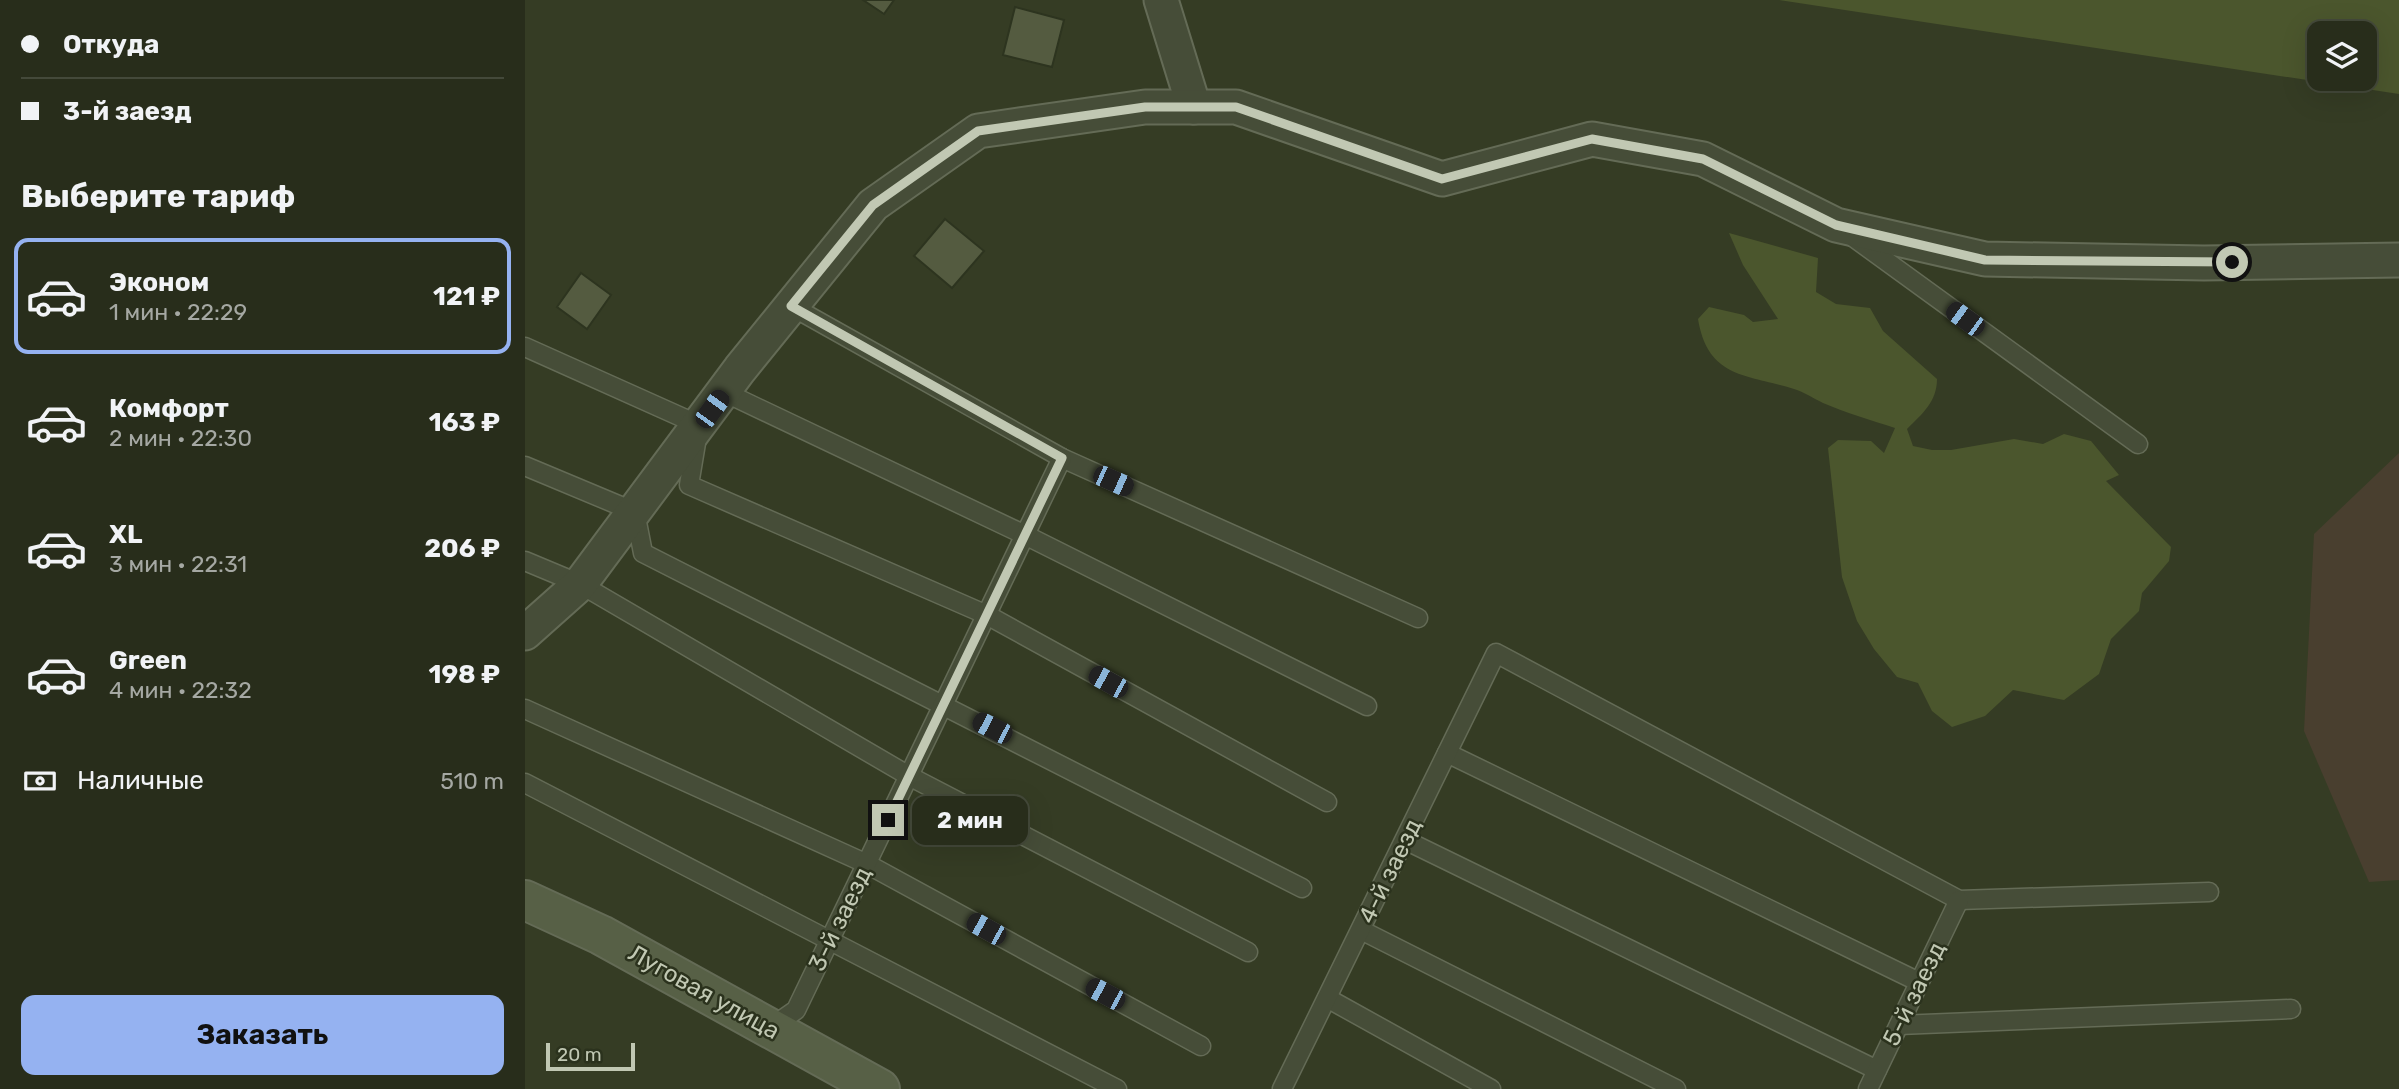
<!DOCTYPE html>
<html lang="ru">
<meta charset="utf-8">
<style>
body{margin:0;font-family:Rubik,sans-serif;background:#303524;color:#f1f3f6;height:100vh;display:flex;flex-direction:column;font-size:26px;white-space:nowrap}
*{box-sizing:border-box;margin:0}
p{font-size:23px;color:#a5a8a3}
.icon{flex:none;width:38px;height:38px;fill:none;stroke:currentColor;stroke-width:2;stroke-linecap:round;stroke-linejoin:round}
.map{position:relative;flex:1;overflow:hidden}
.side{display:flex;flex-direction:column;background:#282d1b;width:525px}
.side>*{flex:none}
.banner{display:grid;align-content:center;height:154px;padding:0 21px;background:#282d1b}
.tools{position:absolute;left:1782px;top:21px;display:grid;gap:14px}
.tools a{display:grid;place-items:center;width:70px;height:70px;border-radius:14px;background:#282d1b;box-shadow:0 7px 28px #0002,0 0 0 2px #44493a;font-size:35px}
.scale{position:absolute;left:21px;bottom:18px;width:89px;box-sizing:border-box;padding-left:7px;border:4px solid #c1c8b3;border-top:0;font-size:19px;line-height:24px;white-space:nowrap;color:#c1c8b3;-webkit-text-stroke:5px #2b321d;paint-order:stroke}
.end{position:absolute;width:32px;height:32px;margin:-16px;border:9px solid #c1c8b3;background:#111;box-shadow:0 0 0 4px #111}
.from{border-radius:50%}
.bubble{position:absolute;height:49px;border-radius:14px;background:#282d1b;box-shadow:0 7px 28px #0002,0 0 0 2px #44493a;font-size:23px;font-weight:700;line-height:49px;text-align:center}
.car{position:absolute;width:21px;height:42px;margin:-21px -10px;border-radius:9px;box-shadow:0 0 5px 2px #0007;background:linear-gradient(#222 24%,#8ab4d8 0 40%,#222 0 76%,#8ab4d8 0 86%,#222 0)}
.banner b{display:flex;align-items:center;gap:24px;height:66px;font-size:26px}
.banner b+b{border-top:2px solid #44493a}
.banner i{width:18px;height:18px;background:#f1f3f6}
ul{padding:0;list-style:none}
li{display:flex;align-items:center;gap:21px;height:116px;margin:0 14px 10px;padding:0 7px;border:4px solid transparent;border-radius:14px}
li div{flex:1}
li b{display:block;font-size:26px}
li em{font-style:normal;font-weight:700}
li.selected{border-color:#95b2f1}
li>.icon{width:63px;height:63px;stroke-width:1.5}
h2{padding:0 21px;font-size:32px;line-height:84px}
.pay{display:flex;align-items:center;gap:18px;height:77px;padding:0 21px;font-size:26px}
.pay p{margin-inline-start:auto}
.primary-button{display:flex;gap:14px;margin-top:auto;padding:14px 21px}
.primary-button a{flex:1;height:80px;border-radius:14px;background:#95b2f1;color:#111;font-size:28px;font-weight:700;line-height:80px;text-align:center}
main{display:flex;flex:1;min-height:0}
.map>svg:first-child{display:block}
</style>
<main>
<section class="side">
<div class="banner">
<b><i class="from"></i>Откуда</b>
<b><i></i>3-й заезд</b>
</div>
<h2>Выберите тариф</h2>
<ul>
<li class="selected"><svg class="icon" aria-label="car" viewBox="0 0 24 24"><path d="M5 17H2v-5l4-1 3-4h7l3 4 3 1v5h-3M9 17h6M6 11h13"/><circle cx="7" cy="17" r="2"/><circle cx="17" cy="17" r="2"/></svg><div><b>Эконом</b><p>1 мин · 22:29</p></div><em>121 ₽</em></li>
<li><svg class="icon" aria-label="car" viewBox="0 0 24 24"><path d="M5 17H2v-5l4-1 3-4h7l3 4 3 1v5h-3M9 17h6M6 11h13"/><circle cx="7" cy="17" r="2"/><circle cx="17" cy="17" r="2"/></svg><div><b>Комфорт</b><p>2 мин · 22:30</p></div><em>163 ₽</em></li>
<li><svg class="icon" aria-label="car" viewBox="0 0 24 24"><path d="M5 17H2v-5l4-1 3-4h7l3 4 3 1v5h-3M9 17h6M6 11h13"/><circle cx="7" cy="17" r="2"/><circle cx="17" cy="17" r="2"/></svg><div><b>XL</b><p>3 мин · 22:31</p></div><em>206 ₽</em></li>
<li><svg class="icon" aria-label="car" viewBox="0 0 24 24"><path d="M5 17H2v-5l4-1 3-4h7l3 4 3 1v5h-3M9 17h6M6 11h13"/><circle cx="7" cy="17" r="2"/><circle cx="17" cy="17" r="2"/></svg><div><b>Green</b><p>4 мин · 22:32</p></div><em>198 ₽</em></li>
</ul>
<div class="pay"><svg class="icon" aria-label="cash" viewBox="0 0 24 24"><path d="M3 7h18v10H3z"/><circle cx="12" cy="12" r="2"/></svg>Наличные<p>510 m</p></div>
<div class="primary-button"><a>Заказать</a></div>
</section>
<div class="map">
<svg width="1874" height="1089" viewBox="0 0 1874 1089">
<rect width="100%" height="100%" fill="#353c24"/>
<path fill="#493f2f" d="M1874,453V880L1844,882L1779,731L1789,534Z"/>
<g fill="#4b562d" fill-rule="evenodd">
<path d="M1254,0H1874V94ZM1839,33V79H1794V33Z"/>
<path d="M1204,233L1293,258L1291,292L1311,304L1345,308L1358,331L1412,379C1412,402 1397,414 1382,429L1388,446L1407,450H1426L1489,439L1518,444L1539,434L1566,441L1594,475L1581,481L1646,547L1644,561L1617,593L1614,611L1586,639L1574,674L1539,700L1488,690L1460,716L1427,727L1407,711L1393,683L1372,677L1349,649L1332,621L1317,577L1303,448L1313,440L1346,441L1359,453L1370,428C1346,420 1321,413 1298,403C1288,398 1279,392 1269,389C1222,374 1183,379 1173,319L1184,307L1219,315L1228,322L1253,319L1218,265Z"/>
</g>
<g fill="#545b40" stroke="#2d341f" stroke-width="2">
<path d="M338,0H369L359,14Z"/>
<path d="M490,7L539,20L527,67L478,55Z"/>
<path d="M420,219L459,251L427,288L389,256Z"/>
<path d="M56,273L86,295L62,329L32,307Z"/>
</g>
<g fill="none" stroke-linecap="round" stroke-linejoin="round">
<defs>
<g id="lane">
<path d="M1328,237L1613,444"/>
<path d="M266,306L537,458L893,618"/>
<path d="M0,347L174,425L164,485L462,615L802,802"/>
<path d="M199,392L500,535L842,706"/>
<path d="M0,466L110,512L118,553L777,888"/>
<path d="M0,561L55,584L384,776L723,952"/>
<path d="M0,709L342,864L676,1046"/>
<path d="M922,753L1394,982"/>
<path d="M0,783L592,1089"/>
<path d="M880,840L1352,1070"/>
<path d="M836,930L1151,1089"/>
<path d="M802,998L966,1089"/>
<path d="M1374,1025L1766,1009"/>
<path d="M245,1028L271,1010L537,458"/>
<path d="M757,1089L971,653L1434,900L1684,892"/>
<path d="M1343,1089L1434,900"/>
</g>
<g id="street">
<path d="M636,0L669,107"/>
<path d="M0,633L55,584L215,369L348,205L453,131L620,107H711L917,179L1067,139L1178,159L1311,225L1460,259L1679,263L1874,260"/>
</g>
<path id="secondary" d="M0,900L76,935L355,1089"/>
</defs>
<use href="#lane" stroke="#646b56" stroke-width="21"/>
<use href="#street" stroke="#646b56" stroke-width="37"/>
<use href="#secondary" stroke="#646b56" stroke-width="42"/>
<use href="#lane" stroke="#464d38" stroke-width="18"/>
<use href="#street" stroke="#464d38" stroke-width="33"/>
<use href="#secondary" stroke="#576046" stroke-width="38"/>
</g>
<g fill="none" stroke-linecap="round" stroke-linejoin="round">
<path stroke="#c1c8b3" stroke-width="9" d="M363,820L537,458L266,306L348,205L453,131L620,107H711L917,179L1067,139L1178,159L1311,225L1460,260L1707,262"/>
</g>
<g text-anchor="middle" stroke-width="5" stroke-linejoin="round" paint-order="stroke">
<g font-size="24" fill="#c1c8b3" stroke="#2b321d">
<text transform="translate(865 871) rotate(-64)" y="8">4-й заезд</text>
<text transform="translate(315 919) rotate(-64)" y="8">3-й заезд</text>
<text transform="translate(179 992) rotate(29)" y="8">Луговая улица</text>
<text transform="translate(1389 994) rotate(-64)" y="8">5-й заезд</text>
</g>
</g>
</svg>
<div class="tools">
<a><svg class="icon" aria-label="layers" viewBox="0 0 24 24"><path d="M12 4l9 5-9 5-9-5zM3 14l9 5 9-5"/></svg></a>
</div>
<div class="scale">20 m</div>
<i class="end from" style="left:1707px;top:262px"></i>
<i class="end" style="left:363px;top:820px"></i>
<div class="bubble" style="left:387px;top:796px;width:116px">2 мин</div>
<i class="car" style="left:1440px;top:319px;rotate:306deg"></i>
<i class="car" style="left:187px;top:409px;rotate:36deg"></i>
<i class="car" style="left:588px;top:481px;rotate:114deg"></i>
<i class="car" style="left:583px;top:682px;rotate:299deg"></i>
<i class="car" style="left:467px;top:728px;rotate:297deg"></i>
<i class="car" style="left:461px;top:929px;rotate:299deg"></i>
<i class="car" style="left:580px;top:994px;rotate:298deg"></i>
</div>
</main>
